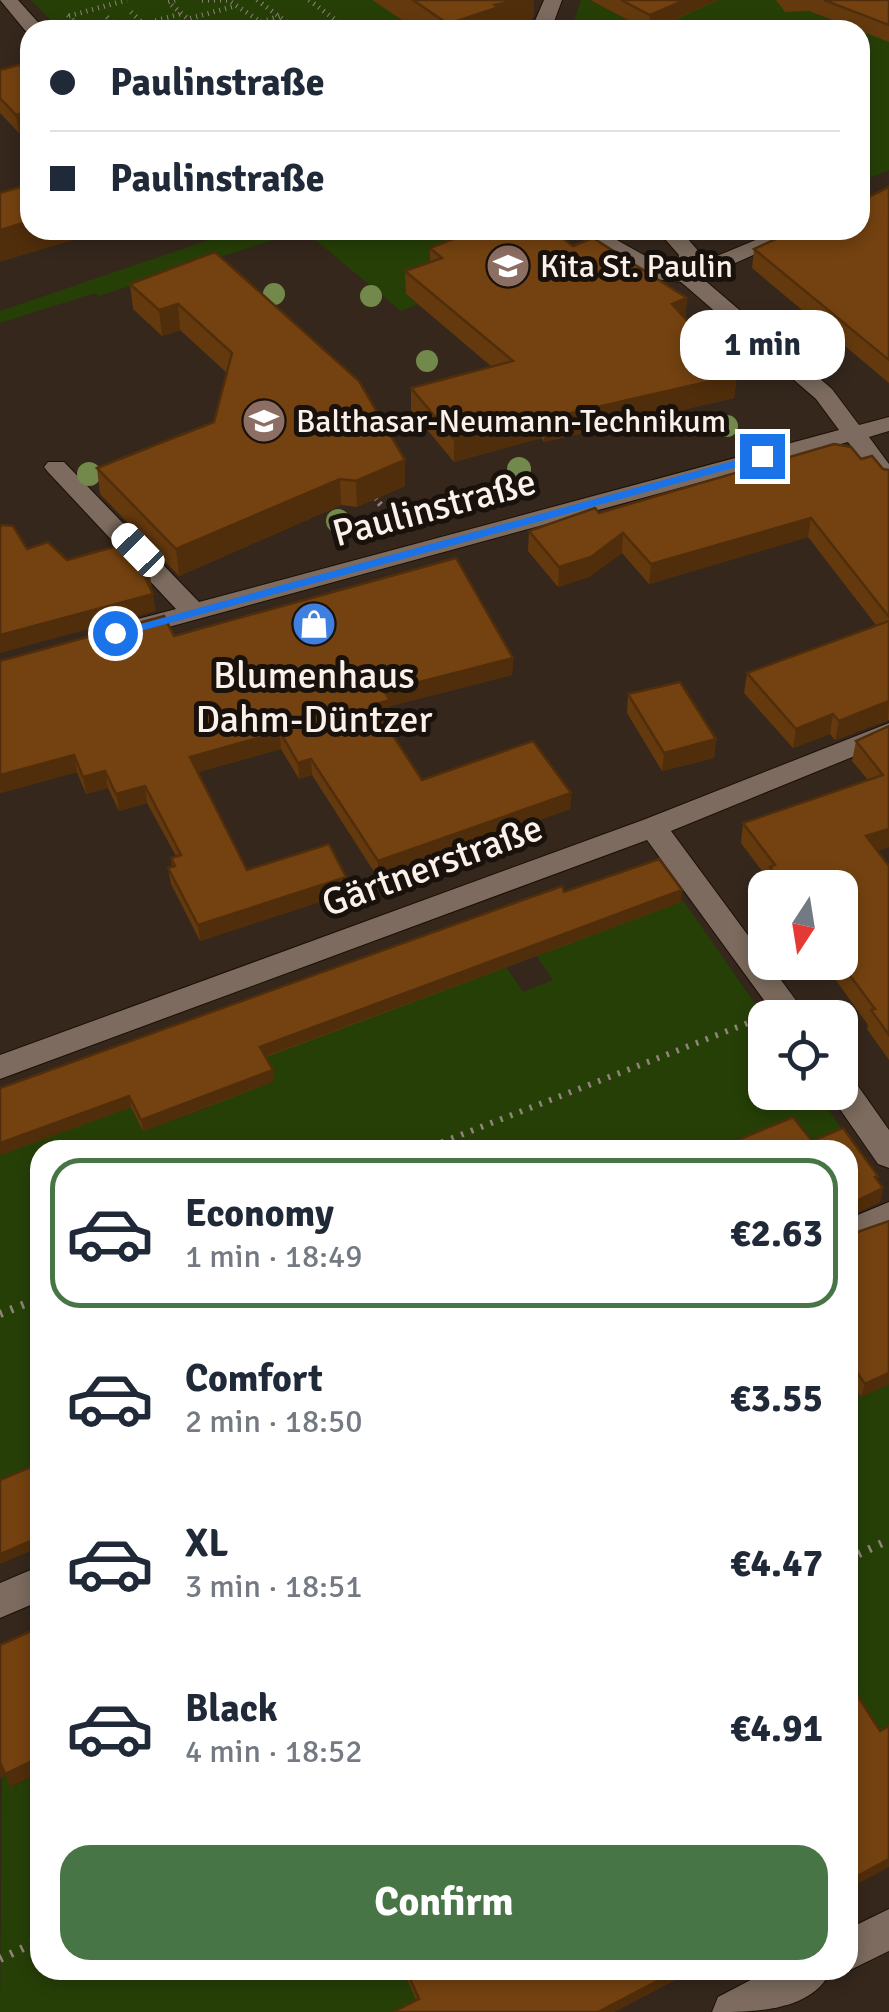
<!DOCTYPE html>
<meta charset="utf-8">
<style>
body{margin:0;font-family:Signika,sans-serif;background:#f2f2f3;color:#1f2937;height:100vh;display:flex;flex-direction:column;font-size:38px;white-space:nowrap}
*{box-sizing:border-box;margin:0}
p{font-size:32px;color:#747a83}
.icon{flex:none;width:55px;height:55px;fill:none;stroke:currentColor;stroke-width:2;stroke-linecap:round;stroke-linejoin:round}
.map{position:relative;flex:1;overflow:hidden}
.panel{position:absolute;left:30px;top:1140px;width:828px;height:840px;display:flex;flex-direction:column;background:#fff;border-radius:30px;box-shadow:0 5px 15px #0003}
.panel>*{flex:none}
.guide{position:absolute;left:20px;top:20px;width:850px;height:220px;border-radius:30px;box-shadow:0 5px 15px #0003;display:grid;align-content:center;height:220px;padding:0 30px;background:#fff}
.needle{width:65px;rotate:192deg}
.controls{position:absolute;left:748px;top:870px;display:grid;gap:20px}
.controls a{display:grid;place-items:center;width:110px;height:110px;border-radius:20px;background:#fff;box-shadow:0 5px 15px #0003;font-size:50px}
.end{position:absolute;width:45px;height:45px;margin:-22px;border:12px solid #1a73e8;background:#fff;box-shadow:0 0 0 5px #fff}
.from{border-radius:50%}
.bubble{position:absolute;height:70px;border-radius:30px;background:#fff;box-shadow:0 5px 15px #0003;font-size:32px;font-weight:800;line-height:70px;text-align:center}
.car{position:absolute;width:30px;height:60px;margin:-30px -15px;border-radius:12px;box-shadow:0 0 8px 2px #0007;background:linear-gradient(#fff 24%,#345 0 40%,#fff 0 76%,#345 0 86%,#fff 0)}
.guide b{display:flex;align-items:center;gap:35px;height:95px;font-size:38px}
.guide b+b{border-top:2px solid #e0e1e3}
.guide i{width:25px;height:25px;background:#1f2937}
ul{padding:18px 0 0;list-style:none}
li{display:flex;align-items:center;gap:30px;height:150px;margin:0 20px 15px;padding:0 10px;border:5px solid transparent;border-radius:30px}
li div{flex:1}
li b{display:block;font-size:38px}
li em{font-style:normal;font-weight:800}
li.on{border-color:#487546}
li>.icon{width:90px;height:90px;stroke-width:1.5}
.button{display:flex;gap:20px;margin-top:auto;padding:20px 30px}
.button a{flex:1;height:115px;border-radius:30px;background:#487546;color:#fff;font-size:40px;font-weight:800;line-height:115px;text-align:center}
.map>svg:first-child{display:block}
</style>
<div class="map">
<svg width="889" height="2012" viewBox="0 0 889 2012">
<rect width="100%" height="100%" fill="#35271c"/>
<g fill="#263f07">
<path d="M31,0H375L416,30H60Z"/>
<path d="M581,0H590L647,30H571Z"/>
<path d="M672,0H789L781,7L786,11L805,9L879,34L889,41V170L860,182V30H668L660,26L693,11Z"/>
<path d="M238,230H304L99,296L95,293L0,323V311Z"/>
<path d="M340,230H534L407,295L418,304L401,311L313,238Z"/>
<path d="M683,900L765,1018V1092L817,1093L847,1136L822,1150H40V1473L0,1490V1155L131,1106L143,1131L209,1107L261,1057L506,967L523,992L553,980L536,955Z"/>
<path d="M848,1378L861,1397L889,1384V1735L876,1742L848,1699Z"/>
<path d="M2,1765L11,1787L40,1773V1970H403L420,2008L413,2012H0Z"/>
</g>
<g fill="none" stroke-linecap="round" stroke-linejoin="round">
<defs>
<g id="minor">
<path d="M0,0H18L45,30H30L28,34Z"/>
<path d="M544,0H562L551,30H531Z"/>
<path d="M30,62V74L0,82V70Z"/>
<path d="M572,230H599L667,268L677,269L679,255L657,230H680L701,254L700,263L780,230H809L702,278L832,389L859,425L889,417V431L869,437L889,464V487L880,485L848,442L128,638L119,636L115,630L119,624L176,609L48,472L44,467L48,462H64L199,602L839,430L816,399L681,282L654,279Z"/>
<path d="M889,723V742L671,831L809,1018H777L647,840L0,1079V1055L643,820Z"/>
<path d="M840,1073L851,1076L889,1130V1168L878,1164L828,1092H840Z"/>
<path d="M889,1202V1230L848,1246V1219Z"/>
<path d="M40,1566V1601L0,1618V1583Z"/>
<path d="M889,1909V1951L848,1971L845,1970L848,1929Z"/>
<path d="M770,1970H831C813,2012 753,2012 712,2012L718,1997Z"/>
</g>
</defs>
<use href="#minor" stroke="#1c0f05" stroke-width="2"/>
<g stroke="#8f837a" stroke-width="5" stroke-dasharray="1 5" stroke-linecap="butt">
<path d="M175,0L168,2L188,19L235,6"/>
<path d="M202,0H228L261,22L280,16"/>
<path d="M257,0L297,30"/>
<path d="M309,0L349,30"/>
<path d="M131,12L150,30"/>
<path d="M68,15L82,30"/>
<path d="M69,16L127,0"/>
<path d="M107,17L120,30"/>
<path d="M144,24L180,14"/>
<path d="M233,30L261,22L268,30"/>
<path d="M376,499L381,505"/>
</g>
<g stroke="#8f837a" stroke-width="6" stroke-dasharray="2.5 8" stroke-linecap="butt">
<path d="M379,503L398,524"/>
<path d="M422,1150L753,1021"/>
</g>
<g stroke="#8f837a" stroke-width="8" stroke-dasharray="2.5 9" stroke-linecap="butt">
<path d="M0,1314L40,1298"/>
<path d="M848,1559L889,1540"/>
<path d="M0,1959L40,1940"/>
</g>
<use href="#minor" fill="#7c6b5e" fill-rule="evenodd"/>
</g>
<g fill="#72894b">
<circle cx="274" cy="294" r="11"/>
<circle cx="371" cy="296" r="11"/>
<circle cx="427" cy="361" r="11"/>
<circle cx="727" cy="426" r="11"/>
<circle cx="519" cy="469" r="12"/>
<circle cx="89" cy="474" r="12"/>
<circle cx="338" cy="521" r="12"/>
</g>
<g fill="#64390e">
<path d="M372,0H534V14L529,24L505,30H417Z"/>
<path d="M590,0H718L652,30H647Z"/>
<path d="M776,0H889V42L809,11L785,12Z"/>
<path d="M22,64L19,133L0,113V70Z"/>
<path d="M889,187V383L752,268L754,249Z"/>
<path d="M573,246L687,298L685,318L737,375L734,398L544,442L541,438L454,462L411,410V388L492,367L406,294L405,271L430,262V248Z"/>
<path d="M215,252L405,460V486L357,507L341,505L179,576L100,494L97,468L214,422L227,373L180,330L162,336L133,309L130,284Z"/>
<path d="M861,459L883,469L889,470V720H888L835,740L830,734L793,748L744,693L747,673L876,625L808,537L649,584L622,553L589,577L558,587L528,551L529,531L599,513Z"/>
<path d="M174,636L513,658L512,675L390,706V717L383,719L422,780L571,793L570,809L378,878L312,775L299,779L281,749L198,772L247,870L346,877L347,893L200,941L171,884L168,868L172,866L171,858L176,856L147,803L119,811L108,788L86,794L77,772L0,793V661Z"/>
<path d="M628,694L716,739L714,758L662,771L627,713Z"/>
<path d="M889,726V847L877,851L889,866V1060L867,1029L868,1025L823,962H840V888H768V879L741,843L743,823L868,780L852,761L856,741Z"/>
<path d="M564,892L681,902L266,1057L274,1081L210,1106L143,1131L131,1107L0,1155Z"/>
<path d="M793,1117L812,1141L843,1128L878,1176L877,1180L883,1188L880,1202L848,1217L849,1235L889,1221V1384L861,1397L848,1378V1150H714Z"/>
<path d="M403,1970H694L614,2012L416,2000Z"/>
</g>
<g fill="#512e0b">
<path d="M516,0H534V14L529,24L505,30H448V24L495,5Z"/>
<path d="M685,0H718L649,30L650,15Z"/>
<path d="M30,111V129L19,133L16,115Z"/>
<path d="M30,221V230H106L0,262V230Z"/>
<path d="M687,298L685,320L672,304Z"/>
<path d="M178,304L180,330L162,336L159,310Z"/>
<path d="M737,375L734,398L544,442L545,419Z"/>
<path d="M542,415L541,438L454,462V439Z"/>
<path d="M405,460V486L357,507L356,481Z"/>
<path d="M340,479L341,505L179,576L176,549Z"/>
<path d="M811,518L808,537L649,584L651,564Z"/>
<path d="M623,533L622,553L589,577L558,587L559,567Z"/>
<path d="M149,571L152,587L145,590L143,573Z"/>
<path d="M153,594L156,611L0,653V635Z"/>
<path d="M513,658L512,675L390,706V717L374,721L373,705L384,691Z"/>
<path d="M889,701L888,720L835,740L839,721Z"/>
<path d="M833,714L830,734L793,748L796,729Z"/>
<path d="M280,732L281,749L192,774L190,757Z"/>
<path d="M716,739L714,758L662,771L664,753Z"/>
<path d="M74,755L77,772L0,793V775Z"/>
<path d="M311,759L312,775L299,779L298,763Z"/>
<path d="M105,771L108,788L86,794L83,777Z"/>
<path d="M145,786L147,803L119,811L116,794Z"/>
<path d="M571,793L570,809L378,878V861Z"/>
<path d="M889,829V847L862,855L866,836Z"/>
<path d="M346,877L347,893L200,941L198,925Z"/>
<path d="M682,890L681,902L261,1058L260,1047Z"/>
<path d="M273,1070L274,1081L143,1131L141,1120Z"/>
<path d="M129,1096L131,1107L0,1155V1143Z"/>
<path d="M883,1188L880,1202L848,1217V1205Z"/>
<path d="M889,1373V1384L861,1397L865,1384Z"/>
<path d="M40,1537V1547L0,1564V1554Z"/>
<path d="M40,1757V1773L10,1787L5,1774Z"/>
<path d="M0,1762L6,1775L0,1778Z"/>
<path d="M889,1859V1867L848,1889V1881Z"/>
<path d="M678,1970H694L614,2012H598Z"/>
</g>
<g fill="#744210" stroke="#512e0b" stroke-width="2.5">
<path d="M413,0H516L495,5L499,7L448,24Z"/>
<path d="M621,0H685L650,15Z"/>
<path d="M824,0H889V25Z"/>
<path d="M22,64L30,72V111L16,115L0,98V70Z"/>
<path d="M30,184V221L0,230V193Z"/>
<path d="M889,187V360L754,249L795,230H860V201Z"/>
<path d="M476,230H552L573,246L593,238L687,298L672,304L737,375L545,419L542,415L454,439L411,388L513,361L405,271L442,258L430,248Z"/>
<path d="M215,252L359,381L405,460L356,481L340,479L176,549L97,468L214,422L232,353L178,304L159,310L130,284Z"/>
<path d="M834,444L851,447L861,459L872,456L883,469L889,470V617L811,518L651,564L623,533L591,557L559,567L529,531L595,508L599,513Z"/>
<path d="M3,525L13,526L27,549L48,542L67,560L124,544L149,571L143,573L153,594L0,635V526Z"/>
<path d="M456,558L513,658L384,691L390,700L373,705L422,780L533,741L571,793L378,861L311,759L298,763L280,732L190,757L247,870L329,844L346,877L198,925L168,868L175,866L171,858L181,855L145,786L116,794L105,771L83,777L74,755L0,775V661L164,616L174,636Z"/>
<path d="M889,621V701L839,721L833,714L796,729L747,673Z"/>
<path d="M680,682L716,739L664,753L628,694Z"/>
<path d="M889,726V829L866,836L889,866V1035L871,1010L875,1009L840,962V888H785L770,867L775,865L743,823L883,775L856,741Z"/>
<path d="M659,859L682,890L260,1047L273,1070L141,1120L129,1096L0,1143V1088L562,886L564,892Z"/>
<path d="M793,1117L812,1141L843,1128L878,1176L875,1177L883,1188L848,1205L849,1235L889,1221V1373L865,1384L848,1359V1150H714Z"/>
<path d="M40,1463V1537L0,1554V1480Z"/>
<path d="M40,1627V1757L5,1774L0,1762V1645Z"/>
<path d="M852,1687L880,1731L889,1726V1859L848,1881V1689Z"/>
<path d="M406,1970H678L598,2012H393L419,1999Z"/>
</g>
<path fill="#1a73e8" d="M762,453L766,454V459L115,638L108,633Z"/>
<defs>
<symbol id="school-disc" viewBox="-11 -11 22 22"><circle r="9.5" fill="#8d6e63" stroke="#18110c"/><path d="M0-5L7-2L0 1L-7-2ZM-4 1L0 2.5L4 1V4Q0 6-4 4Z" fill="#fff"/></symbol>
<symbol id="shop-disc" viewBox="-11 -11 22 22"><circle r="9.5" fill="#3f7fe0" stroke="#18110c"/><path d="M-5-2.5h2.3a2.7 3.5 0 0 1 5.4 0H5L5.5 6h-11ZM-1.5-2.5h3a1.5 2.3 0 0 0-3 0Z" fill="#fff"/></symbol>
</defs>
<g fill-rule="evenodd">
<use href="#school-disc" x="483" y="241" width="50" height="50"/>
<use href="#school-disc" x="239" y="396" width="50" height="50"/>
<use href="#shop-disc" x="289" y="599" width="50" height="50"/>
</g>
<g text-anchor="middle" stroke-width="10" stroke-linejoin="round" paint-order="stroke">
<g font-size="32" fill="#fbf1ea" stroke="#18110c" text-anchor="start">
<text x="540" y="277">Kita St. Paulin</text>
<text x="296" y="432">Balthasar-Neumann-Technikum</text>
</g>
<g font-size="38" fill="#fbf1ea" stroke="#18110c">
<text transform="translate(434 507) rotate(-15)" y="13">Paulinstraße</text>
<text transform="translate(432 865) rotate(-20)" y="13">Gärtnerstraße</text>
</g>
<g font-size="38" fill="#fbf1ea" stroke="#18110c">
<text x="314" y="688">Blumenhaus<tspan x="314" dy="44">Dahm-Düntzer</tspan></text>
</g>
</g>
</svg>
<div class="controls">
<a><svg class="needle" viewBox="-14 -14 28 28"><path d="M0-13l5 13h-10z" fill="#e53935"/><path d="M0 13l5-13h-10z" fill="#747a83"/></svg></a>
<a><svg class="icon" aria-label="locate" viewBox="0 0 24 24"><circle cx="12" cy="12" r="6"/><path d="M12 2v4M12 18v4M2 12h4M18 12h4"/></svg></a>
</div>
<i class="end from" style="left:115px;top:633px"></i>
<i class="end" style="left:762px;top:456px"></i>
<div class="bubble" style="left:680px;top:310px;width:165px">1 min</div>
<i class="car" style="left:138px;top:550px;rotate:316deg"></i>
<div class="guide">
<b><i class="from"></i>Paulinstraße</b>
<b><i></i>Paulinstraße</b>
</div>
<section class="panel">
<ul>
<li class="on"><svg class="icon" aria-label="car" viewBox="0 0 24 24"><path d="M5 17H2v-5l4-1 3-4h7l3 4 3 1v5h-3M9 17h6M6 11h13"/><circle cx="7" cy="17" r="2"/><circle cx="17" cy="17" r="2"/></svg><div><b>Economy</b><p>1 min · 18:49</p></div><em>€2.63</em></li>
<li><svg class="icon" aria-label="car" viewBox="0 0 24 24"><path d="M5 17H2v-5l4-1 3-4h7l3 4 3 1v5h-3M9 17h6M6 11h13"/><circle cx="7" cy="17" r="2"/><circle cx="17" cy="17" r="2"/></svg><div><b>Comfort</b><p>2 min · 18:50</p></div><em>€3.55</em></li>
<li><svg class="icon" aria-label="car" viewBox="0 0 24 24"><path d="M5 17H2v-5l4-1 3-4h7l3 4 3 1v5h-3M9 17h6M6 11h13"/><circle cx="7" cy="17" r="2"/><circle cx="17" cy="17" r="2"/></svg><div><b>XL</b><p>3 min · 18:51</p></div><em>€4.47</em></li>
<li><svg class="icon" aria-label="car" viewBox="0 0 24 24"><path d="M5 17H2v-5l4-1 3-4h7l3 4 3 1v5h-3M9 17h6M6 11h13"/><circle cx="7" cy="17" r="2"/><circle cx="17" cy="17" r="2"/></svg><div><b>Black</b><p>4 min · 18:52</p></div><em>€4.91</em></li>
</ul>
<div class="button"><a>Confirm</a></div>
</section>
</div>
